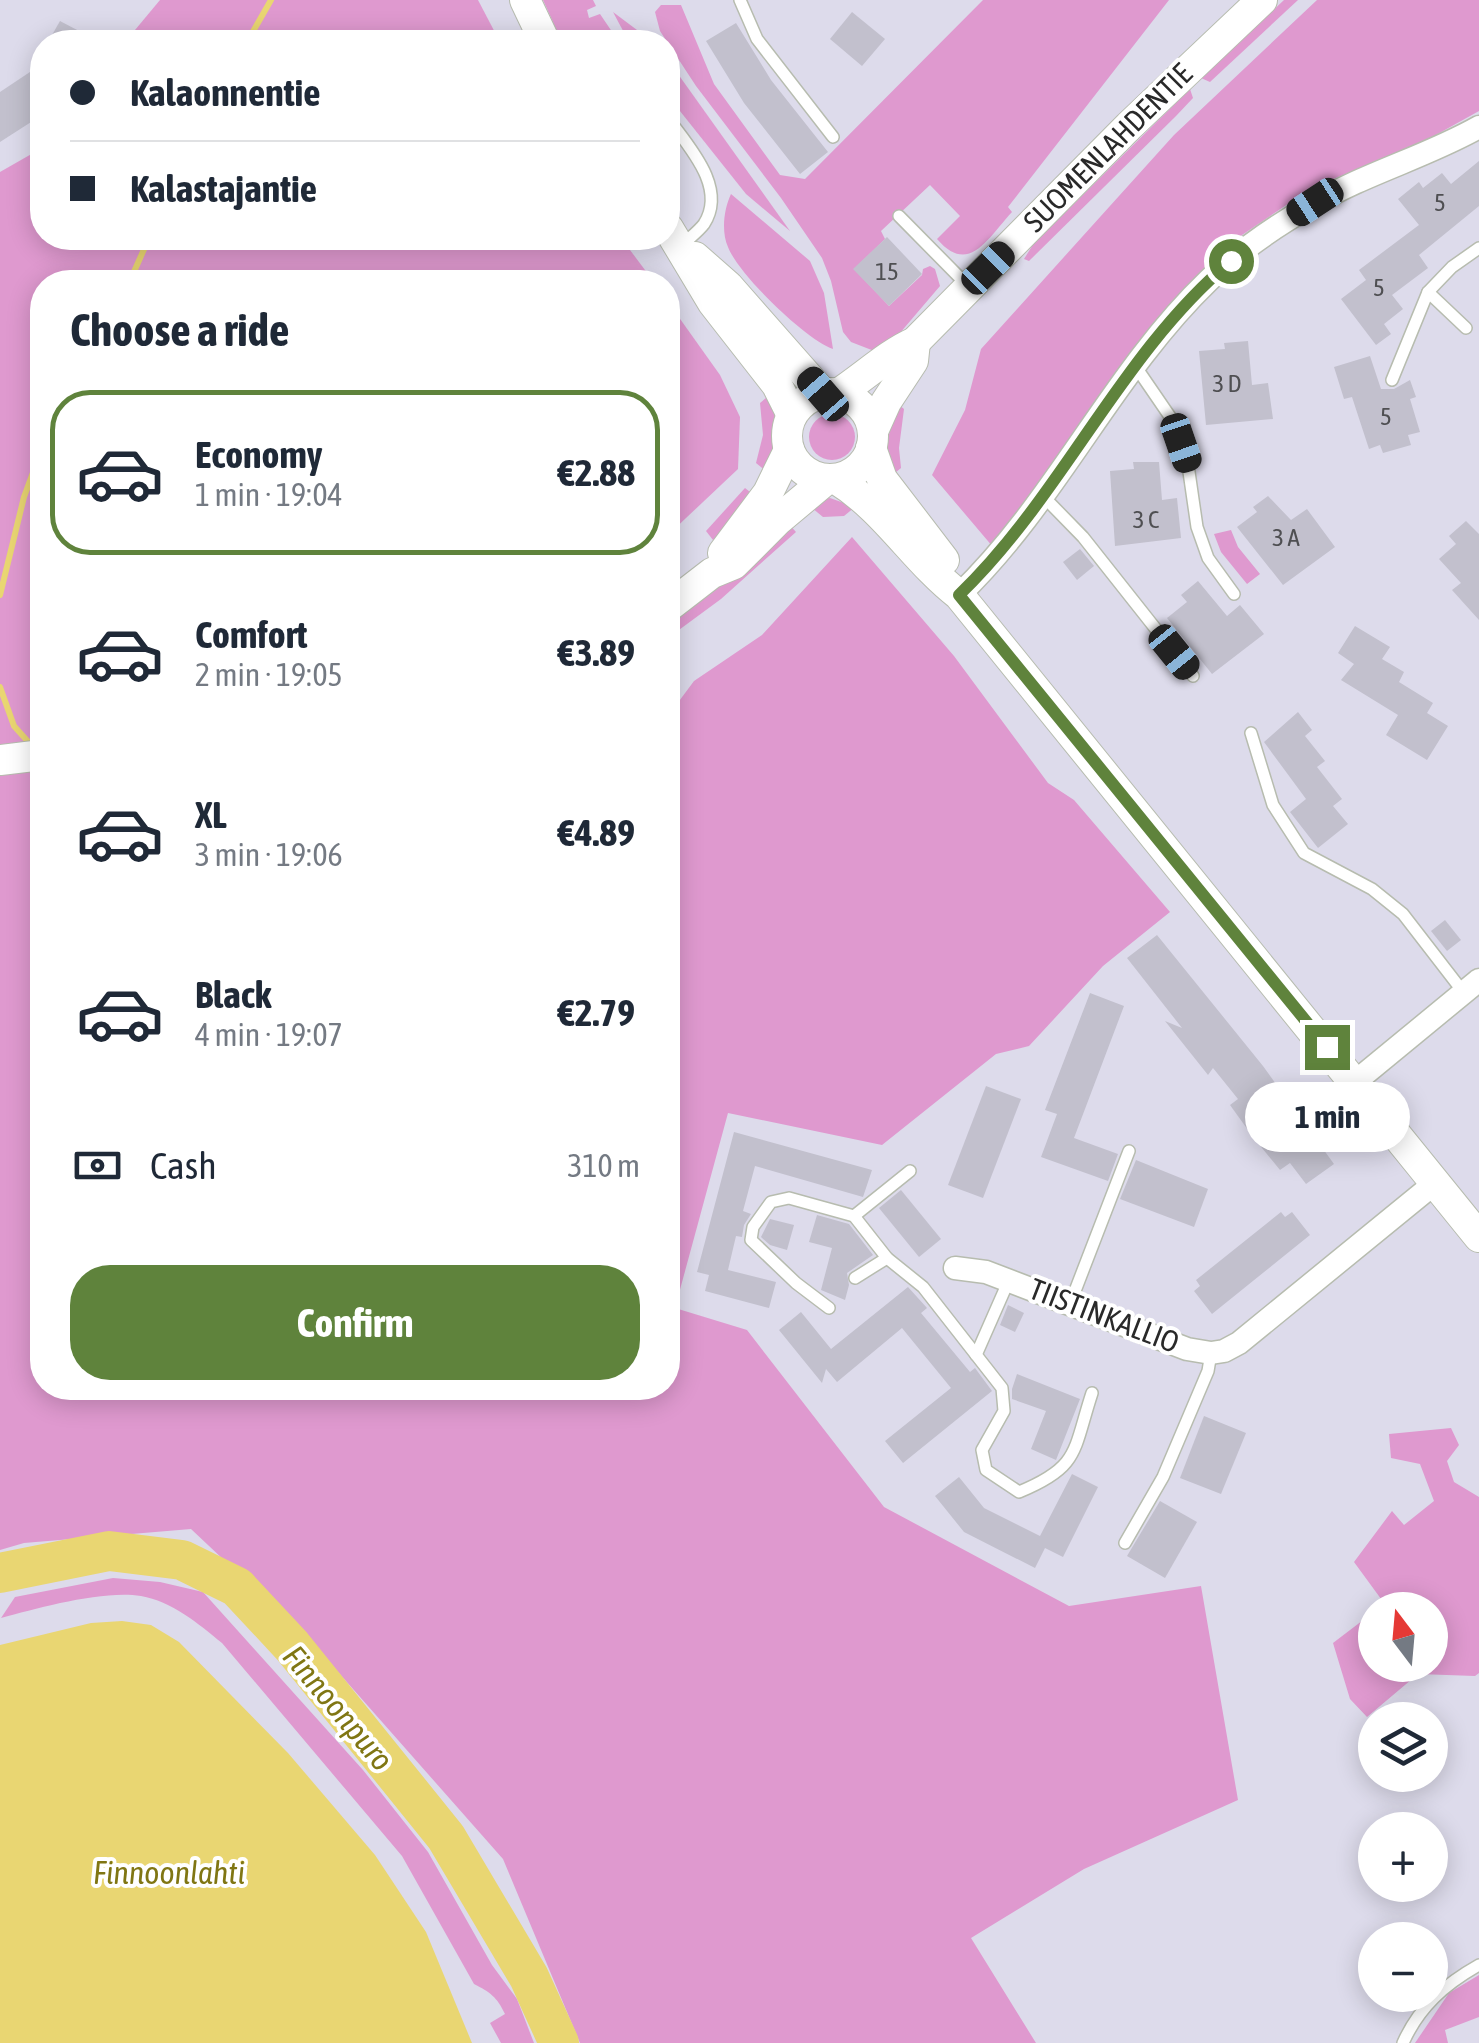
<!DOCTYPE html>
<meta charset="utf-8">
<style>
body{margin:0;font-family:"Asap Condensed",sans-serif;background:#f2f2f3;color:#1f2937;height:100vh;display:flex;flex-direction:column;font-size:38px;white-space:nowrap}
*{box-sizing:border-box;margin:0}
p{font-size:32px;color:#747a83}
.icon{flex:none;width:55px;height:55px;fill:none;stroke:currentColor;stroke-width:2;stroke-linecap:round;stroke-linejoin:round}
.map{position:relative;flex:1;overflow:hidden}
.side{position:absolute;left:30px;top:270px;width:650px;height:1130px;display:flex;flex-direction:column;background:#fff;border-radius:40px;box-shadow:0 5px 25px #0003}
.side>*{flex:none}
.top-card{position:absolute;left:30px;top:30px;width:650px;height:220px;border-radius:40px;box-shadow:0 5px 25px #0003;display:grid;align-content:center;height:220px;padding:0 40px;background:#fff}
.needle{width:65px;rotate:344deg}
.tools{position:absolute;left:1358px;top:1592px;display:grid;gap:20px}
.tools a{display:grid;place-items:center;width:90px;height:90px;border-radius:50%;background:#fff;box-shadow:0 5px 25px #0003;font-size:50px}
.end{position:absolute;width:45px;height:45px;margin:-22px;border:12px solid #5f833c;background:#fff;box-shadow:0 0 0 5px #fff}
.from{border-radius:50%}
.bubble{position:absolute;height:70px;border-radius:35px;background:#fff;box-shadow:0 5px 25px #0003;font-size:32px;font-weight:700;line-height:70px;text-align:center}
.car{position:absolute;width:30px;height:60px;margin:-30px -15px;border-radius:12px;box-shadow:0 0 8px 2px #0007;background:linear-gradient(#222 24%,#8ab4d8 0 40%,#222 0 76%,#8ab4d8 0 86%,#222 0)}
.top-card b{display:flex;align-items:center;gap:35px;height:95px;font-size:38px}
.top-card b+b{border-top:2px solid #e0e1e3}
.top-card i{width:25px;height:25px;background:#1f2937}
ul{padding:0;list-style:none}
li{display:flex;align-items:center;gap:30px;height:165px;margin:0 20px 15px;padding:0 20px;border:5px solid transparent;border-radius:40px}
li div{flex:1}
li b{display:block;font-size:38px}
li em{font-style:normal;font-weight:700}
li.current{border-color:#5f833c}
li>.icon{width:90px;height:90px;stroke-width:1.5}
h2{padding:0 40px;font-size:45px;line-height:120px}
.pay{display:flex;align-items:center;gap:25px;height:110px;padding:0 40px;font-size:38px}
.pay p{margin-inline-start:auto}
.button{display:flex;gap:20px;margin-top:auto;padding:20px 40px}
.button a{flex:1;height:115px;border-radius:40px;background:#5f833c;color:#fff;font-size:40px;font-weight:700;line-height:115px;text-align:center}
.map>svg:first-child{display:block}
</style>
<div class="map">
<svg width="1479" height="2043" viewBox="0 0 1479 2043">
<rect width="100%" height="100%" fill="#dddbeb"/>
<g fill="#df99cf">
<path d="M160,0H478L500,42H125Z"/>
<path d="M543,0H593L596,6L587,10L589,18L600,14L619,42H562Z"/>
<path d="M983,0H1169L1008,207L1012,212C987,239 969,276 937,239L960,216L930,185L881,231L885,239L854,269L889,306L922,275L923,269L930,266L935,269L940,286L882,354L851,342L843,332L831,281L822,258L781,198L696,86L660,31L655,12L661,5H681L714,84L780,175L805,179Z"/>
<path d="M1284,0H1298L1210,82L1201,78Z"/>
<path d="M1317,0H1479V111L1416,146L1313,187L1242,235L1187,285L993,547L932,475L965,410L981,349L1174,135Z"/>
<path d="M613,12L653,42H629Z"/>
<path d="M668,60L790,231L746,194L668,96Z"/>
<path d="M1190,89L1193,98L1176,116L1029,261L1024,259L1034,243Z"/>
<path d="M42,148V238H621L654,282H42V1388H668V716L694,681L762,635L852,537L954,656L1048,783L1074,800L1170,912L1103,966L1029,1046L996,1054L882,1145L728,1113L675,1308L747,1330L884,1507L1069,1606L1201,1586L1238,1800L1084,1869L971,1938L1036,2043H580L503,1859L315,1646L191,1529L24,1543L0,1550V172Z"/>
<path d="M731,194L810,261L824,293L833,349C806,340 738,274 728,247C721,231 724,209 731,194Z"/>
<path d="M668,302L720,375L740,417L738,469L668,535Z"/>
<path d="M772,393C779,421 776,446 767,472L756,463L763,435L760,403Z"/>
<path d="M898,404L904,409L899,448L901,468L890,477C883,450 889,431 898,404Z"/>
<circle cx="832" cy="437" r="23"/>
<path d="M745,488L755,496L713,540L706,531Z"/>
<path d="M830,498L855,507L844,516L823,517L806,503Z"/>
<path d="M787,522L796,532L721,599L668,638V625L728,578Z"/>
<path d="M1231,530L1238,547L1260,574L1247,584L1221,552L1214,534Z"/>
<path d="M1451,1428L1459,1445L1447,1461L1454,1482L1479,1497V1673L1475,1676L1418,1674L1367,1717L1350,1699L1333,1643L1375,1611V1665H1430V1610H1376L1384,1603L1354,1562L1392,1511L1404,1525L1434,1501L1420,1464L1391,1458L1389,1434Z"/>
<path d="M113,1578L160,1582L203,1592L363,1770L428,1852L492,1965L517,1999L534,2043H501L490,2023L505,2014C497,1997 490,1992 474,1984L402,1856L222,1643C199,1624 171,1601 141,1596C102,1590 39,1608 1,1618L15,1597Z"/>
<path d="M1479,1975V2017L1445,2030L1448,2043H1415L1449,1993Z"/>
</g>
<path fill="#e9d672" d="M122,1621L151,1625L179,1642L288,1753L375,1855L426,1932L472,2043H0V1645L91,1623Z"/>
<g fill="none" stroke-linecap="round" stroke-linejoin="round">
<g stroke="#e9d672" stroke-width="6">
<path d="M247,42L271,0"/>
<path d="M126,282L133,274L149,238"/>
<path d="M0,595L24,497L42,448"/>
<path d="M0,687L14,726L32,746"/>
</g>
<path stroke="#e9d672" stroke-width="40" d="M0,1573L109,1551L182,1560L237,1587L292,1646L446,1837L529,1977L559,2043"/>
</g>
<g fill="#c2c0cd">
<path d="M852,12L885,39L862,66L830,39Z"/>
<path d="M60,21L100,42H48Z"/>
<path d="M736,23L771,80L828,152L800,174L744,103L706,41Z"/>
<path d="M42,64V115L0,142V92Z"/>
<path d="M1479,161V206L1419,255L1428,268L1392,295L1403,309L1384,324L1391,334L1376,345L1341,299L1366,280L1359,270L1419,225L1398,199L1419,182L1423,188L1442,173L1451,184Z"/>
<path d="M887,237L922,274L889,306L853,269Z"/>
<path d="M1248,341L1252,385L1268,383L1273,419L1206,425L1199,351L1225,349L1224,343Z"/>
<path d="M1370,356L1381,389H1394L1410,380L1416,397L1410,399L1420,432L1408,435L1411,445L1383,453L1380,445L1369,449L1352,397L1344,399L1334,367Z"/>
<path d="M1133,462H1159L1162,500L1177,498L1181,538L1115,546L1110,471L1134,469Z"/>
<path d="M1268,496L1291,520L1307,509L1335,547L1283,585L1237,527L1257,512L1253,507Z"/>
<path d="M1466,521L1479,534V620L1452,590L1461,583L1439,559L1456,544L1449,536Z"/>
<path d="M1080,549L1094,566L1077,580L1063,562Z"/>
<path d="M1198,581L1227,616L1240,605L1264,634L1212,674L1167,618L1187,602L1181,595Z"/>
<path d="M1355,626L1390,647L1382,659L1404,672L1399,682L1433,703L1427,713L1448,726L1427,760L1386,735L1398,715L1341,680L1354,664L1338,653Z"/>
<path d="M1298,712L1312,730L1305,736L1325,761L1317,767L1342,799L1333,806L1348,824L1318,848L1290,812L1306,799L1264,742Z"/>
<path d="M1445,920L1461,940L1447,951L1431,931Z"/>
<path d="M1157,935L1263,1066L1334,1164L1306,1184L1290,1163L1280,1170L1253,1137L1230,1105L1238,1099L1213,1068L1208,1075L1165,1021L1182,1028L1127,958Z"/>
<path d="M1090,993L1124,1006L1074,1138L1118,1154L1108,1181L1041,1157L1057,1114L1045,1110Z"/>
<path d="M986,1086L1021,1099L983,1198L948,1185Z"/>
<path d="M734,1132L872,1170L863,1197L755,1166L743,1211L751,1214L744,1225L742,1237L736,1236L728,1270L776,1282L769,1308L705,1291L709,1275L697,1272Z"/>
<path d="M1136,1160L1208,1189L1194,1227L1120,1199Z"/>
<path d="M901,1190L941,1239L919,1257L879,1208Z"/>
<path d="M1281,1212L1285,1217L1292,1212L1310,1235L1212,1314L1194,1291L1200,1286L1196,1280Z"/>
<path d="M817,1215L849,1224L873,1255L847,1273L849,1285L845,1300L821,1290L832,1248L809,1242Z"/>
<path d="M770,1219L794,1225L787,1250L770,1245L761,1237Z"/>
<path d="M908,1287L927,1308L921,1313L970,1372L975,1368L992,1391L903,1463L885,1441L951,1388L902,1328L837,1382L826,1369L822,1383L779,1330L801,1312L831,1349Z"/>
<path d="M1008,1305L1024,1313L1015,1332L1000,1325Z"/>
<path d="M1017,1374L1080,1399L1056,1460L1031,1449L1046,1411L1012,1399V1389Z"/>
<path d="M1204,1416L1246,1433L1221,1494L1180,1478Z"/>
<path d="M1072,1474L1098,1487L1063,1557L1045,1548L1035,1568L964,1532L935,1496L959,1477L984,1508L1040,1536Z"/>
<path d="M1160,1501L1197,1522L1165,1578L1127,1556Z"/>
</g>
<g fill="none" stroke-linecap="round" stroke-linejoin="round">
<defs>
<g id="lane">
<path d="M740,0L757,39L833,137"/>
<path d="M668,118C687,145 728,187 704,224C698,232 688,239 681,246"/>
<path d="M899,216L969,287"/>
<path d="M1428,292L1466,328"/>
<path d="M1136,367L1173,421L1188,465L1197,527L1208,558L1234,594"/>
<path d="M1392,380L1428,292L1452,267L1479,248"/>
<path d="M1043,496L1083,537L1193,676"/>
<path d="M1251,733L1273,805L1304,853L1372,889L1403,914L1464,993"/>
<path d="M854,1216L910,1171"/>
<path d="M855,1278L887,1258"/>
<path d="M1070,1304L1129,1151"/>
<path d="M829,1308L796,1283L751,1240L753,1227L771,1202L789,1198L854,1216L887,1258L923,1287L1002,1388L1004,1411L982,1450L986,1470L1019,1492C1080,1467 1073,1451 1092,1393"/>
<path d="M976,1355L1009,1280"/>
<path d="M1125,1543L1163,1477L1208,1371L1211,1353"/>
<path d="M1403,2043C1419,2007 1445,1984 1479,1965"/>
</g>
<g id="street">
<path d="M959,595C1056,502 1112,373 1209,280C1240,250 1277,225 1314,204C1366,173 1426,157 1479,127"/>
<path d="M1355,1082L1479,980"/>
<path d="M955,1268L986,1272L1187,1349L1211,1353L1224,1351L1239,1343L1435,1183"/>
</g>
<g id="secondary">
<path d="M525,0L545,42"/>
<path d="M668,228L713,303L777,385L792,415"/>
<path d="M695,257L728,286L823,394"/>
<circle cx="830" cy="436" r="43"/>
<path d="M838,394C864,377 888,354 915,342L1129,126L1262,0"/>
<path d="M873,431L886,402L913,361L915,342"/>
<path d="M871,448L882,479L944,560"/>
<path d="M836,479C885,509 914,560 959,595L1479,1237"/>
<path d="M723,553L768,493L789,450"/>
<path d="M668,607L712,573L734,564L778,520L827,479"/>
<path d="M0,760L42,755"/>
</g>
</defs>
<use href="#lane" stroke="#b7bcaf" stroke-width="14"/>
<use href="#street" stroke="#b7bcaf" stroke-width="25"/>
<use href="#secondary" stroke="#b7bcaf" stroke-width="32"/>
<use href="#lane" stroke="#fff" stroke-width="11"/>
<use href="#street" stroke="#fff" stroke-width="22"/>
<use href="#secondary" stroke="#fff" stroke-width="30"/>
</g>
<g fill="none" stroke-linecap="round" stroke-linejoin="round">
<path stroke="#5f833c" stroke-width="12" d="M1231,261C1120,354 1063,495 959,595L1327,1047"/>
</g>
<g text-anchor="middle" stroke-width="8" stroke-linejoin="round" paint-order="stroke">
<g font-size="25" fill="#4f4f52">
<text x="1440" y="211">5</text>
<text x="887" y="280">15</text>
<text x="1379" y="296">5</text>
<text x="1227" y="392">3 D</text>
<text x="1386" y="425">5</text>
<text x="1146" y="528">3 C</text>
<text x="1286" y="546">3 A</text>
</g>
<g font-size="30" fill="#292929" stroke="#fff">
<text transform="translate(1108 148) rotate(-45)" y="10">SUOMENLAHDENTIE</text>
<text transform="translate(1104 1316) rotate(21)" y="10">TIISTINKALLIO</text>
</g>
<g font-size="32" font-style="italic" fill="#807613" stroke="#fff">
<text transform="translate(338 1708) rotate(50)" y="11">Finnoonpuro</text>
<text x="169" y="1884">Finnoonlahti</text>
</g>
</g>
</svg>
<div class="tools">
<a><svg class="needle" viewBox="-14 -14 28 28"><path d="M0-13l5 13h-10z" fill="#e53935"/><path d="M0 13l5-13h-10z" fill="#747a83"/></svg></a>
<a><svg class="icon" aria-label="layers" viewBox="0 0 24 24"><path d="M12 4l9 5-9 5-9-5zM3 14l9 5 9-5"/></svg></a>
<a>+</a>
<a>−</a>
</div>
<i class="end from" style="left:1231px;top:261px"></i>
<i class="end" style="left:1327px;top:1047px"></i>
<div class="bubble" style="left:1245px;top:1082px;width:165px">1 min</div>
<i class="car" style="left:1315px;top:202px;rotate:237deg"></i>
<i class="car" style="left:988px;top:268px;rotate:45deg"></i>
<i class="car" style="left:823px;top:394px;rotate:319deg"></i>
<i class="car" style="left:1181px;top:443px;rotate:161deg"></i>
<i class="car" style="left:1174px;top:652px;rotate:141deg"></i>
<div class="top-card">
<b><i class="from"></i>Kalaonnentie</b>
<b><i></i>Kalastajantie</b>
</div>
<section class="side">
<h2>Choose a ride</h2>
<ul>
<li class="current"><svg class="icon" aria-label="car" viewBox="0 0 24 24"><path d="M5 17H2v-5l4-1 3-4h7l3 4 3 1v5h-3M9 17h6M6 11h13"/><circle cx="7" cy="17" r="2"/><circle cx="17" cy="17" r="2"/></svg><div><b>Economy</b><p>1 min · 19:04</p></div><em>€2.88</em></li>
<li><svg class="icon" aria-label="car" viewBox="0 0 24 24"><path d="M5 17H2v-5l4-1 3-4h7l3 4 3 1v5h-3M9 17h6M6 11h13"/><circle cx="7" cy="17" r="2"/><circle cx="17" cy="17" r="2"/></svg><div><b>Comfort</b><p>2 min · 19:05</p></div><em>€3.89</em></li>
<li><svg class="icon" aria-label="car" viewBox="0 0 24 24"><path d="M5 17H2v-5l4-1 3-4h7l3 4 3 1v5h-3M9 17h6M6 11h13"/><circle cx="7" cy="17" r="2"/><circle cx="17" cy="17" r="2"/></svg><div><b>XL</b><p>3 min · 19:06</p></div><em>€4.89</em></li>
<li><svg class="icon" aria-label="car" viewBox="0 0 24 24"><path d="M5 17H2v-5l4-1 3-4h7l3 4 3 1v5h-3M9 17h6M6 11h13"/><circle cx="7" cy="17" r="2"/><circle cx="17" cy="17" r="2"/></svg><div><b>Black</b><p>4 min · 19:07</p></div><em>€2.79</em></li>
</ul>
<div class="pay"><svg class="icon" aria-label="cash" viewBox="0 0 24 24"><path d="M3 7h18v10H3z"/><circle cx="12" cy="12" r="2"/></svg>Cash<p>310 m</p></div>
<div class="button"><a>Confirm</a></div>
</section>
</div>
